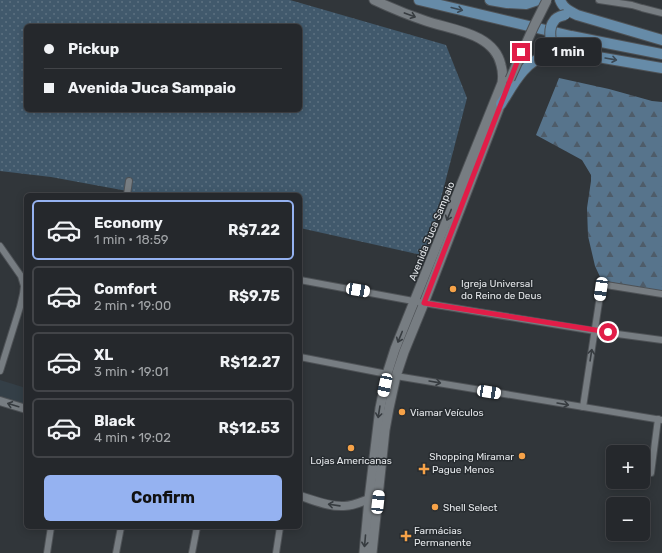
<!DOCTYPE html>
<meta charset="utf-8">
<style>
body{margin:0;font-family:Rubik,sans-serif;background:#2d3034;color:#f1f3f6;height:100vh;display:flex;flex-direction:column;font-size:15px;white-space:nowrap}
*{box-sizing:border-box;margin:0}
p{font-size:13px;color:#a3a6a9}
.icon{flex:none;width:22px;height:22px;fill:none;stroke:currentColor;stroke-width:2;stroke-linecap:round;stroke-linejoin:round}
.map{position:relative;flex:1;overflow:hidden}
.drawer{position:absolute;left:24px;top:193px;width:278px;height:336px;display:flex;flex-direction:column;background:#25282c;border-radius:6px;box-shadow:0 2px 10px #0003,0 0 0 1px #424448}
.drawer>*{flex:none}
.hud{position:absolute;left:24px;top:24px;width:278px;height:88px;border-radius:6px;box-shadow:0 2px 10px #0003,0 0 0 1px #424448;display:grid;align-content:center;height:88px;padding:0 20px;background:#25282c}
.controls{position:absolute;left:606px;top:445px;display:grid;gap:8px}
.controls a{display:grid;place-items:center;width:44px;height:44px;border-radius:6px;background:#25282c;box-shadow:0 2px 10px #0003,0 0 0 1px #424448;font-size:20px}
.end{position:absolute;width:18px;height:18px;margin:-9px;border:5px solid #e11d48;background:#fff;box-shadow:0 0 0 2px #fff}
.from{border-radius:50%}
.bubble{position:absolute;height:28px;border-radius:6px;background:#25282c;box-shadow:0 2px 10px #0003,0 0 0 1px #424448;font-size:13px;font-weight:700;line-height:28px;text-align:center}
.car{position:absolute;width:12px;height:24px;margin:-12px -6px;border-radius:5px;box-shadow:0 0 3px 1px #0007;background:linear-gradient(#fff 24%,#345 0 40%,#fff 0 76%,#345 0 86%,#fff 0)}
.hud b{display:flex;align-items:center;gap:14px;height:38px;font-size:15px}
.hud b+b{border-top:1px solid #424448}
.hud i{width:10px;height:10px;background:#f1f3f6}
ul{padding:7px 0 0;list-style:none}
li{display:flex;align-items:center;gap:12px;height:60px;margin:0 8px 6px;padding:0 12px;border:2px solid #424448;border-radius:6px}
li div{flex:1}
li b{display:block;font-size:15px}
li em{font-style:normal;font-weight:700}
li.current{border-color:#95b2f1}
li>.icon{width:36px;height:36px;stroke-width:1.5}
.primary-button{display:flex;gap:8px;margin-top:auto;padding:8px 20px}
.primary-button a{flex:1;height:46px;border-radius:6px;background:#95b2f1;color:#111;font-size:16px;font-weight:700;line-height:46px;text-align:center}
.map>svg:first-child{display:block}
</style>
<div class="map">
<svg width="662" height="553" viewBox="0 0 662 553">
<defs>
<pattern id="grass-dots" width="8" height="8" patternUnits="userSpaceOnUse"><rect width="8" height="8" fill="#41596c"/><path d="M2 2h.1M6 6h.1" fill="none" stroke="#5c7181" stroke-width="1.8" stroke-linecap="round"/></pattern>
<pattern id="forest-firs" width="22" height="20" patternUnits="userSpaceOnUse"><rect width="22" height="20" fill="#57748c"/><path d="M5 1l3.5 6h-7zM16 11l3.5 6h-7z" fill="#4e5c69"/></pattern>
</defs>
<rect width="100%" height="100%" fill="#31363a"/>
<path fill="#343f47" d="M0,380L26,388V397L24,404L0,398Z"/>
<path fill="url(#grass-dots)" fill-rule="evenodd" d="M0,0H290L446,45L467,98L426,256L300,228V195H149L51,177L0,171ZM26,26H300V110H26Z"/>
<path fill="url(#forest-firs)" d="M559,78L609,89L652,101L662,102V293L606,281L601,279L595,266L588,236L587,208L591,181V175L582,160L536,135Z"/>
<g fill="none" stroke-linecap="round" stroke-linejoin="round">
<defs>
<g id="minor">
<path d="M599,0L632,5L642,8L662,13"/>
<path d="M127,195L129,181"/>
<path d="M0,246L21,276L24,286L23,294L20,307L0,371"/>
<path d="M300,280L424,303L595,331L662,340"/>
<path d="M300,357L387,374"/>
<path d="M396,376L662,420"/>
<path d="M583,407L601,289L603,287L606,285L662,294"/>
<path d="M651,473L658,419"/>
<path d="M47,553L51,527"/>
<path d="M116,553L121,527"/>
<path d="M192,553L197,527"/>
<path d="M276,553L280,527"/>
</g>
<g id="tertiary">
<path d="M0,401L26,409"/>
<path d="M300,496C314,500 329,507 344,506C353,506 361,502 369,499"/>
</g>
<g id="secondary">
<path d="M364,553L369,499L380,408L387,374L395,349L502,83C503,77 503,72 501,65C494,33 452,30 426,21C408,15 391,8 374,0"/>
<path d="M372,553L385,430L389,408L396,376L404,352L424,303L503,98"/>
</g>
<g id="primary">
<path d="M419,0L571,36L662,54"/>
<path d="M490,0L507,3L526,4L538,0"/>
<path d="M560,0C563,8 569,11 577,15L662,40"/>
<path d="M559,49L569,52L662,68"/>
<path d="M501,104C513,85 524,61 548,55C554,53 561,53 567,52"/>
</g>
</defs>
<use href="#minor" stroke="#4e5256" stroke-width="8"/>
<use href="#tertiary" stroke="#4e5256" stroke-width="10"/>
<use href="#secondary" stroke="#4e5256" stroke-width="11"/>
<use href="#primary" stroke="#4e5256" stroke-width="12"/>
<use href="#minor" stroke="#777d82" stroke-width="6"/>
<use href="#tertiary" stroke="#777d82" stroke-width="8"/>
<use href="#secondary" stroke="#777d82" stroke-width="9"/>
<use href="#primary" stroke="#668ba8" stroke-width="10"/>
<defs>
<path id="secondary-bridge" d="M510,79L534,26L547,0"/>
<path id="primary-bridge" d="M559,49C558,49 555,47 554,46C549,40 549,27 554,21C556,17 561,16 565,15"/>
</defs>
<use href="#secondary-bridge" stroke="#4e5256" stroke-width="11" stroke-linecap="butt"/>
<use href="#primary-bridge" stroke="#4e5256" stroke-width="12" stroke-linecap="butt"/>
<use href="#secondary-bridge" stroke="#777d82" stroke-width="9"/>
<use href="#primary-bridge" stroke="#668ba8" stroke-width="10"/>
</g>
<defs><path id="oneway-shaft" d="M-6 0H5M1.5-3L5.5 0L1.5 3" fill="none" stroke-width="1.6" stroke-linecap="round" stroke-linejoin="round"/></defs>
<g stroke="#3a4854">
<use href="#oneway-shaft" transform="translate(457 9) rotate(14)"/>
<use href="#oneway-shaft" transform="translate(611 59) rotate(10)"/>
</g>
<g stroke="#373c40">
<use href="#oneway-shaft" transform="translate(410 15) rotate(20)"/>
<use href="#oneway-shaft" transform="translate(449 215) rotate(112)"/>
<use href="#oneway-shaft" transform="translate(400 337) rotate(112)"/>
<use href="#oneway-shaft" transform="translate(591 355) rotate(-81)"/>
<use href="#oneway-shaft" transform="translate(435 382) rotate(10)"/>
<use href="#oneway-shaft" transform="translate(563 404) rotate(10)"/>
<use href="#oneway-shaft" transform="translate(13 405) rotate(-163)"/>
<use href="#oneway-shaft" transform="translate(379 412) rotate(99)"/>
<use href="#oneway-shaft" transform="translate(334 505) rotate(-172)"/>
<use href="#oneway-shaft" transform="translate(365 541) rotate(95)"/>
</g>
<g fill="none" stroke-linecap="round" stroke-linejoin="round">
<path stroke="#e11d48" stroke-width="5" d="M521,52L424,303L608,332"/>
</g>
<g fill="#f6a248" stroke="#272c30" stroke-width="1.5">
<circle cx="453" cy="289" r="4"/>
<circle cx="402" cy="412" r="4"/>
<circle cx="351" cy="448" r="4"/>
<circle cx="522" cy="456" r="4"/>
<path d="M422 463h4v4h4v4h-4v4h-4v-4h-4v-4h4z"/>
<circle cx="435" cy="507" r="4"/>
<path d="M404 530h4v4h4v4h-4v4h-4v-4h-4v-4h4z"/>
</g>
<g text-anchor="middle" stroke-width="3" stroke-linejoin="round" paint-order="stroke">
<g font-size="10" fill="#e3e6e9" stroke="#272c30">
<text transform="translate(431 231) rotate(-68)" y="4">Avenida Juca Sampaio</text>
</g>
<g font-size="10" fill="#e3e6e9" stroke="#272c30" text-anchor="start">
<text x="461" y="287">Igreja Universal<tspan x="461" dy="12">do Reino de Deus</tspan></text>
<text x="410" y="416">Viamar Veículos</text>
<text x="514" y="460" text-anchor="end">Shopping Miramar</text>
<text x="351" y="464" text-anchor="middle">Lojas Americanas</text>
<text x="432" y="473">Pague Menos</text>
<text x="443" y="511">Shell Select</text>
<text x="414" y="534">Farmácias<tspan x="414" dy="12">Permanente</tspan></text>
</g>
</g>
</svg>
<div class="controls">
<a>+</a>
<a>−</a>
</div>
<i class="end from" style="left:608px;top:332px"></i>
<i class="end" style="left:521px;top:52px"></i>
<div class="bubble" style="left:535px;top:38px;width:66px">1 min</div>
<i class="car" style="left:601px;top:289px;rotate:188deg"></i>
<i class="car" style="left:358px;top:290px;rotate:100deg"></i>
<i class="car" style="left:385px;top:385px;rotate:192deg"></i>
<i class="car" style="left:489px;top:392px;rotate:99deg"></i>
<i class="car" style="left:378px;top:502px;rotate:6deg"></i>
<div class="hud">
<b><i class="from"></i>Pickup</b>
<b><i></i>Avenida Juca Sampaio</b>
</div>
<section class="drawer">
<ul>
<li class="current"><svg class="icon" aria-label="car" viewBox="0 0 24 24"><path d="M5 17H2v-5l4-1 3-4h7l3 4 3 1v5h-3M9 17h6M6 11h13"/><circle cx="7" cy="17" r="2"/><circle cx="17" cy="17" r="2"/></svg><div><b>Economy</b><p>1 min · 18:59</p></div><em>R$7.22</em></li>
<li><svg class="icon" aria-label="car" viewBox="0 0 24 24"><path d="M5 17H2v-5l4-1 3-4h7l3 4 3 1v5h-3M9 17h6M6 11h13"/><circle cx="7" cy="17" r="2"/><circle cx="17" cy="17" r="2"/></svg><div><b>Comfort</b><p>2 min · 19:00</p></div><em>R$9.75</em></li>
<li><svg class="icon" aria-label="car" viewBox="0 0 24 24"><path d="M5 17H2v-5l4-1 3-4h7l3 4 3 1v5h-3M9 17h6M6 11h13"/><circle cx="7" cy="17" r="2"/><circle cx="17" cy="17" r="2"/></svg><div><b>XL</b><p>3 min · 19:01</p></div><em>R$12.27</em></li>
<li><svg class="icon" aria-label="car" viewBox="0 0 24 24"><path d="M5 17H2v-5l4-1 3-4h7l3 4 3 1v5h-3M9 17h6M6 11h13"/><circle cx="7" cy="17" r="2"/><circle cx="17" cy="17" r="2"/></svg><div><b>Black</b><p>4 min · 19:02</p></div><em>R$12.53</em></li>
</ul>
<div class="primary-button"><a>Confirm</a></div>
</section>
</div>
